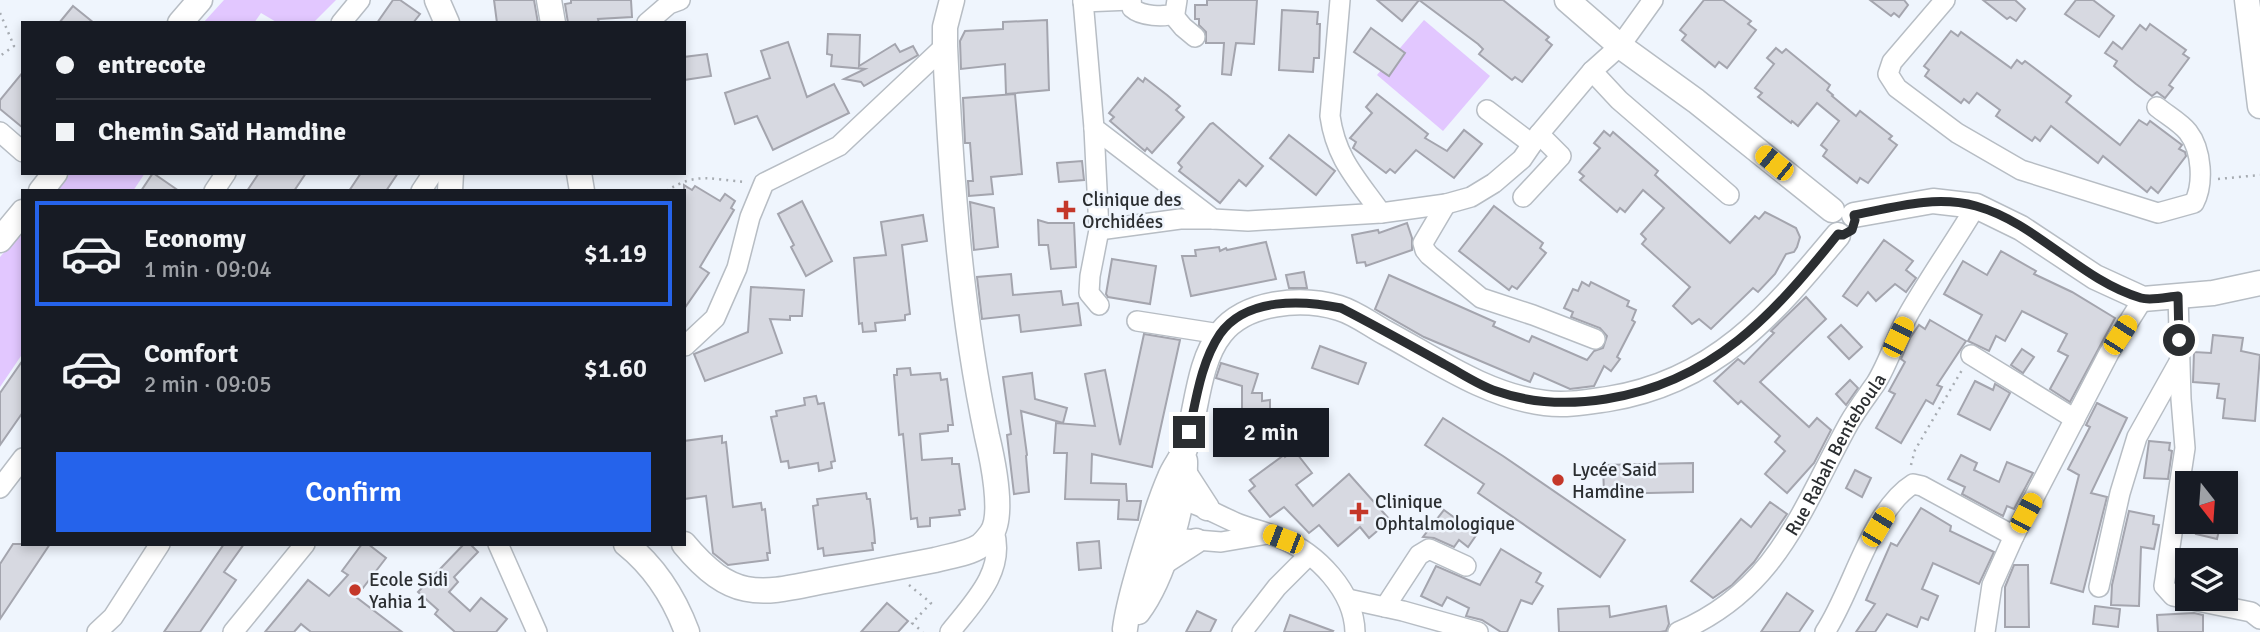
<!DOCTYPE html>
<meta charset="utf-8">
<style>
body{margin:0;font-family:Signika,sans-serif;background:#242831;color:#f1f3f6;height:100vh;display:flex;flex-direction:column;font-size:26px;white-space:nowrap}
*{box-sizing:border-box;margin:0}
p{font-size:23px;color:#9ea1a6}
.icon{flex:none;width:38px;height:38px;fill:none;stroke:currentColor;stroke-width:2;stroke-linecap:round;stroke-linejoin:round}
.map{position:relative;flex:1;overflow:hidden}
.panel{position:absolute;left:21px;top:189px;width:665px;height:357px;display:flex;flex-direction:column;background:#171b24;border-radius:0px;box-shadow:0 4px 10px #0003}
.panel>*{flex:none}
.top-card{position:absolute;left:21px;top:21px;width:665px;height:154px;border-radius:0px;box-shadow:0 4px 10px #0003;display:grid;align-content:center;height:154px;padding:0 35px;background:#171b24}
.needle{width:46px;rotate:163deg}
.fabs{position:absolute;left:2175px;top:471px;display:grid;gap:14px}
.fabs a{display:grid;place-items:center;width:63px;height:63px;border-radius:0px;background:#171b24;box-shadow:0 4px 10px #0003;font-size:35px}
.end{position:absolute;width:32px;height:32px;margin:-16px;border:9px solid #2b2e31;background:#fff;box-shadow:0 0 0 4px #fff}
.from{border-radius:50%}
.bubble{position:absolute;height:49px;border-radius:0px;background:#171b24;box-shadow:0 4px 10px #0003;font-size:23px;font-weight:600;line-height:49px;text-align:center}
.car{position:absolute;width:21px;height:42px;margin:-21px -10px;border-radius:9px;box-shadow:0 0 5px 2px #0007;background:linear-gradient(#f5c518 24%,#345 0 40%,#f5c518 0 76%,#345 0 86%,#f5c518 0)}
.top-card b{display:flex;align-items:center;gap:24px;height:66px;font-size:26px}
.top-card b+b{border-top:2px solid #363941}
.top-card i{width:18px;height:18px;background:#f1f3f6}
ul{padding:12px 0 0;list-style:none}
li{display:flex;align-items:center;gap:21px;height:105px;margin:0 14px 10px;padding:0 21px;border:4px solid transparent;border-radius:0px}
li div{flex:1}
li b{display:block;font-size:26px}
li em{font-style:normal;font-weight:600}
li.active{border-color:#2563eb}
li>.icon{width:63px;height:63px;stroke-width:1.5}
.action{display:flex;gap:14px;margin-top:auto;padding:14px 35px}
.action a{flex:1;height:80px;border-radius:0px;background:#2563eb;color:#fff;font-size:28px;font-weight:600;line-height:80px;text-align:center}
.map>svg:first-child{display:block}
</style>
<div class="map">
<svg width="2260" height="632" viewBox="0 0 2260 632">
<rect width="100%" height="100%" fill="#eff5fd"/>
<g fill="#e2c7ff">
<path d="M224,0H336L313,23H278L261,13L254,23H203Z"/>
<path d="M1424,20L1490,76L1443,131L1377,75Z"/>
<path d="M70,173H145L133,191H56Z"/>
<path d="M23,230V353L0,387V257Z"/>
</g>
<g fill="#d7d9e1" stroke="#a4a5ae" stroke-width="2">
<path d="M393,0H400L420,14L413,23H377Z"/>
<path d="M494,0H534L538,23H497Z"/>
<path d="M571,0H631L632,17L598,19L599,23H568L565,4L571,3Z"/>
<path d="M1207,0H1257L1254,44L1236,43L1231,75L1222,74L1224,43H1206V32L1199,25V19H1195V5H1207Z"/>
<path d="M1377,0H1503L1549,37L1546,40L1552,45L1522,82L1515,77L1512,80L1479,54L1483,49L1478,44L1419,0L1402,21Z"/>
<path d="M1704,0H1723L1751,21L1748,24L1756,30L1727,68L1719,62L1715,67L1682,40L1686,35L1680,30Z"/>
<path d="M1870,0H1904L1908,5L1899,17L1894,13L1891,16Z"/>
<path d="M1983,0H2015L2025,9L2016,21L2010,17L2007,19Z"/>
<path d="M2076,0H2093L2114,16L2099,37L2065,14Z"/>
<path d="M73,6L94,23H59Z"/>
<path d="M1282,10L1318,12L1317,24H1320L1319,58H1314L1313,72L1279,70Z"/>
<path d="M1047,20L1049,90L1006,94L1005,64L961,69L960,41L965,31L1003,29V22Z"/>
<path d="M2150,24L2186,50L2183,54L2189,58L2169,85L2173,88L2165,98L2157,92L2152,96L2136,84L2114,66L2117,61L2105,53L2113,42L2122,49L2140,25L2146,30Z"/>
<path d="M1371,28L1405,53L1389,76L1354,52Z"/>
<path d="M1951,31L1958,36L1961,32L2011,68L2017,60L2022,64L2025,61L2071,96L2066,102L2120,145L2139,120L2147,125L2150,121L2182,145L2179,149L2185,152L2186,156L2158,193L2151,187L2147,192L2103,156L2098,163L2051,126L2040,141L2035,137L2032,141L1996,116L2000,110L1977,93L1969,103L1964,99L1961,103L1925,76L1929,70L1924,66Z"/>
<path d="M828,34L860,35L859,66L895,44L900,52L913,46L918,55L864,86L861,82L844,79L865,69L831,66L832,55L827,54Z"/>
<path d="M788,42L807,97L834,84L849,113L773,150L757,116L735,124L725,93L770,78L761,51Z"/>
<path d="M1776,48L1782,53L1786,49L1830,85L1827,90L1833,95L1832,96L1856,116L1860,111L1892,136L1889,139L1897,145L1868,183L1860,178L1857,183L1823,156L1827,150L1821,145L1839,121L1817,103L1798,126L1792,121L1791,123L1758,97L1762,93L1755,88L1774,64L1767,58Z"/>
<path d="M707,54L711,76L684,80V57Z"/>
<path d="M23,72V128L0,109V100Z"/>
<path d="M1138,78L1143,82L1145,78L1167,95L1180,106L1176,110L1184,117L1152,153L1147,148L1145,151L1110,121L1114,117L1109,113Z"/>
<path d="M1015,94L1022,174L991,177L993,194L969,196L968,181H973L970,143H965L963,98Z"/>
<path d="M1377,94L1428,134L1425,138L1447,151L1464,130L1482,144L1454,178L1416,150L1395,173L1390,169L1386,173L1353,148L1356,142L1350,138L1372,113L1366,107Z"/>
<path d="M1213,123L1263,166L1246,186L1239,180L1220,203L1179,171L1182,167L1178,163L1210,124Z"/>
<path d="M1604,131L1610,136L1613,132L1658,171L1655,175L1730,243L1755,216L1759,219L1765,212L1796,228L1800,237L1797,247L1794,252L1786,254L1775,274L1758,292L1753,288L1711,329L1699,319L1692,324L1673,306L1690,287L1642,244L1646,239L1641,234L1664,208L1643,190L1625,212L1620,208L1617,212L1580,180L1584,176L1579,172L1600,148L1594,143Z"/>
<path d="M1289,135L1335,171L1316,195L1270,158Z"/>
<path d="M1082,161L1084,180L1059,182L1057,163Z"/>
<path d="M153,173L179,191H141Z"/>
<path d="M259,173H306L294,191H247Z"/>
<path d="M361,173H398L386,191H349Z"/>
<path d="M684,185L692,190L695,186L720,201L725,194L735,201L731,208L734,210L700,267L709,273L684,309Z"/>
<path d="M802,201L832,261L806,276L791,247L794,245L778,214Z"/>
<path d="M970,202L994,208L998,247L974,250Z"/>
<path d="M1494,206L1543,243L1540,248L1546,253L1517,289L1512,286L1509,290L1459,251Z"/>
<path d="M923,215L927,241L902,245L910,314L905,315V320L875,323L876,331L863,332L862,323L859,324L854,258L886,255L881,222Z"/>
<path d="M1038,220L1048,223H1074L1076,267L1051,269L1048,245H1039Z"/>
<path d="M1407,223L1412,238V250L1366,266L1365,262L1357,263L1352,235L1378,230L1379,233Z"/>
<path d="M1884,240L1913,261L1906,270L1916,278L1906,292L1895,284L1876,301L1868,292L1857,306L1843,296Z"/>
<path d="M1266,242L1276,279L1191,296L1182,256H1196L1195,250L1219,247L1220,251L1226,248L1227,250Z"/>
<path d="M2001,251L2036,271L2034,274L2072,292L2115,318L2070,402L2050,389L2068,356L2058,351L2067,334L2022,311L2005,341L1996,336L1989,351L1968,341L1982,315L1944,294L1963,261L1987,275Z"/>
<path d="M1112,259L1156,266L1150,304L1108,297L1106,294Z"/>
<path d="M1304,272L1307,288H1289L1286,275Z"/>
<path d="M1011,274L1013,295L1061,291L1063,305L1078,303L1081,325L1021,332L1019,315L982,319L977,277Z"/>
<path d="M1389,275L1495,322L1493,326L1529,342L1532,336L1587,360L1594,351L1603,348L1607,336L1600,328L1571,317L1573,312L1564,308L1573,289L1578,291L1582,282L1589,286L1591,282L1629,301L1627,306L1636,310L1632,320L1635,322L1617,357L1620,359L1611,371L1604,366L1594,386L1570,389L1534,373L1530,382L1424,337L1375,309Z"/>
<path d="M751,287L804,290L802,316H790V320L770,319L782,353L705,381L694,354L748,332Z"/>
<path d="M1806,297L1826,319L1760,382L1809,427L1817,418L1831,430L1814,463L1787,493L1765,474L1785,451L1775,442L1780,436L1741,401L1738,404L1714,381L1738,359L1744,364L1774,333L1771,331Z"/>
<path d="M1930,320L1966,341L1937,385L1942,387L1933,404L1926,400L1901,443L1876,428L1895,394L1889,391L1905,362L1901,359L1910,338L1919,325L1925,329Z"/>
<path d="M1841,325L1862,347L1849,359L1828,337Z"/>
<path d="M1144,334L1180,340L1152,467L1092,454L1091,483L1126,484L1127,501H1141L1138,520L1118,519L1119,500L1065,499L1067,453H1054L1056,423L1095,426L1085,374L1105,370L1120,445Z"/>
<path d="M2213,335L2243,338L2241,351L2260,355L2255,421L2223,418L2225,399L2217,398L2219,384L2193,382L2194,352L2211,353Z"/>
<path d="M1320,346L1366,363L1358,384L1312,368Z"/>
<path d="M2022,349L2034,357L2023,373L2011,365Z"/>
<path d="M23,360V412L0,445V393Z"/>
<path d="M1221,363L1258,374L1252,393H1262V401L1270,400V413H1261L1262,433L1228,434V420H1242V386L1216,378Z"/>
<path d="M910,368L911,375L940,373L941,380L947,379L953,425H948V431L920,434L922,460L952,458V464H959L965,509L959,510L960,515L930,518V526L918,527L917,518L911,519L903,434L899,435L894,375H897V369Z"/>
<path d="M1032,373L1035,399L1067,408L1063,423L1021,411L1027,455L1026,456L1029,492L1014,494L1007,435L1011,434L1003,377Z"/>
<path d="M1850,380L1858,388L1846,405L1836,394Z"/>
<path d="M1975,381L1993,390L1995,384L2010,393L1990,430L1958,414Z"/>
<path d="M816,396L818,404L824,403L835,461L831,462L832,468L819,471L818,463L789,468L788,461L781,462L771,417L777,416L776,411L805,405L804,398Z"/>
<path d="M2097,403L2127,418L2091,493L2107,497L2083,592L2051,583L2079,475L2068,469L2090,427L2086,425Z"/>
<path d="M1443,418L1503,456L1625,540L1600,577L1478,493L1484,484L1425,445Z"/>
<path d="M722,436V443L726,442L733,507L761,503L762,510L765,509L770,553H767L768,560L728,565L713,553L706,496L684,499V441Z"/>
<path d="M2149,441L2170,443L2169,450L2172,451L2168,479L2144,478Z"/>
<path d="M1294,450L1312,473L1296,485L1313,506L1349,474L1390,520L1369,538L1360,527L1338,546L1319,525L1309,533L1284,507L1270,517L1249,491L1255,486L1250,480L1284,455L1285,457Z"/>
<path d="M1961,455L1977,463L1974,470L1999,482L2007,462L2033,473L2014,509L2007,506L2003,516L1962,494L1965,487L1948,479Z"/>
<path d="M1693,463V492L1604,494L1603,465Z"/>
<path d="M1855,470L1871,478L1862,497L1846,488Z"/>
<path d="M866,493L867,499H870L874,531L875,543H872L873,550L824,556L823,548L818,549L813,506L818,505L817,499Z"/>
<path d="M1770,502L1787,514L1754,562L1732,585L1713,598L1691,581L1741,519L1751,527Z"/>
<path d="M1921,508L1951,526L1950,531L1994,552L1979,584L1933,563L1922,589L1938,596L1928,620L1921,617L1917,627L1887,614L1875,632H1856L1875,604L1866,600L1891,543L1897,546Z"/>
<path d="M1444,510L1477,534L1468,547L1459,540L1454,547L1434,538L1423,537Z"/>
<path d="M2129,511L2154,516L2153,524L2159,525L2154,549L2141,547L2139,606L2111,605L2112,585Z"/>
<path d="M2199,522H2221L2217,539L2196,534Z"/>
<path d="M1099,541L1101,568L1079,570L1077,543Z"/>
<path d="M13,544H50L0,619V564Z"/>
<path d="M224,544H244L224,572L236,580L200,632H164Z"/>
<path d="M362,544H368L386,558L356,597L402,632H311L301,624L294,632H265L308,580L329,596L348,575L342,571Z"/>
<path d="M464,544H470L478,552L454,577L458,582L449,592L470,611L481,598L507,619L496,632H455L435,614L438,610L418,592Z"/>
<path d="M1501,549L1541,573L1536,582L1543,586L1532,604L1521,600L1507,632H1501L1482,620L1466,616L1469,608L1447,597L1442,606L1421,596L1436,566L1480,585Z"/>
<path d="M2014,565H2028L2029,627H2005V587Z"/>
<path d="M1787,593L1813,611L1799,632H1761Z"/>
<path d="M887,603L908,621L898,632H861Z"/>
<path d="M1609,606L1610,617L1666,606L1669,624L1666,631L1660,632H1559L1558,609Z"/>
<path d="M2095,606L2120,609L2118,627L2093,624Z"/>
<path d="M1197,611L1216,620L1210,632H1186Z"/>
<path d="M2194,613L2203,615V632H2158L2157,615Z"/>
<path d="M1290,615L1333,631L1332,632H1284Z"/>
</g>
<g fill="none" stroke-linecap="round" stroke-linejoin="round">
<defs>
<g id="minor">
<path d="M1083,0L1094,128L1213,219L1248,221L1381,213L1446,204L1471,197L1494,183L1522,159L1539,134L1592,71L1620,46L1653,0"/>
<path d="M1131,0L1132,8C1141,16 1164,18 1175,13L1177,0"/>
<path d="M1340,0L1330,116C1336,159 1357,179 1381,213"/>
<path d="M1945,0L1892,62L1888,74L1897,88L1957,133L2021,170L2158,213L2194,203C2204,184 2202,150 2188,132C2181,123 2167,115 2157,107"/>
<path d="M1083,2L1131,0"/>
<path d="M1173,15L1183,27L1195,37"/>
<path d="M341,23L360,0"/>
<path d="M647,23L669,4L680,0"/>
<path d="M1592,71L1619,100L1729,195"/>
<path d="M1487,110L1532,144"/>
<path d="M1094,128L1099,230L1090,276L1089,293L1099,305"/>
<path d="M0,132L23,152"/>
<path d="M214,191L226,173"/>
<path d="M421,191L433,173"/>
<path d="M1523,197L1561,156L1539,134"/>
<path d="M1446,204L1423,243L1425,250L1429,255L1481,298L1533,315L1595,339"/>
<path d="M1099,230L1180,219H1213"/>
<path d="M2178,296L2181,399L2185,448L2164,586L2173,596L2251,612L2260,619"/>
<path d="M1137,321L1220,334"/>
<path d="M685,346L715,318L737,268L750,217L764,183L839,146L945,46"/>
<path d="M1971,355L2075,419"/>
<path d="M0,488L23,458"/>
<path d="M1194,504C1209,509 1224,518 1239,524C1252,529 1267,532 1280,538C1317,553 1354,591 1355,632"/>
<path d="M1184,539L1221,542L1268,534"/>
<path d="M498,544L537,632"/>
<path d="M2099,587L2120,493L2137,437L2179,362"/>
<path d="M1348,599L1403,611L1478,632"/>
<path d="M1385,607L1419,555L1429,549L1466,566"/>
<path d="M97,632L113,617L160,544"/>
<path d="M233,632L305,544"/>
<path d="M950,632C973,603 1006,571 994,531"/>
<path d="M1242,632L1277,587L1308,556"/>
<path id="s1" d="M1678,632C1777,590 1801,510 1849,423C1857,409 1867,396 1876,383C1889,362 1896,337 1908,315C1929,278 1954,243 1976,206"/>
<path d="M1825,632C1852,592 1871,510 1913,484L1922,486L2014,536L2109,353L2143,299"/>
<path d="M1985,632L1992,585L2014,536"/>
</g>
<g id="major">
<path d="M437,0L447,23"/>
<path d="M549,0L553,23"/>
<path d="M1567,0L1620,46L1696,101L1832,210"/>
<path d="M2247,0L2260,106"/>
<path d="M180,23L200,0"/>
<path d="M579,173L582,191"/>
<path d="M41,191L55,173"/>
<path d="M450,191L451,173"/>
<path d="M1854,215L1933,201L1976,206L2021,228L2095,277L2143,299L2213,293L2260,283"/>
<path d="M0,240L23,212"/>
<path d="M1185,474L1207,508"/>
<path d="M626,544C656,568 674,597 687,632"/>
<path d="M684,544C738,609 768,591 841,578C872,572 903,566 935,560C949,556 968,554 980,546C984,543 988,538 991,534C1005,516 992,457 987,436C960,308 951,176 945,46V27L952,0"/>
<path d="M1162,563L1196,541"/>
<path d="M1138,612C1163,579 1186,502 1185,461"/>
<path d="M1125,629C1128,605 1135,584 1141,562C1150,533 1158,504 1170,477C1174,467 1181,459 1185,449C1197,413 1197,363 1221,333C1247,301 1302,297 1339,308C1356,313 1371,325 1386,333C1436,360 1487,396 1545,403C1566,406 1587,402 1608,399C1715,382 1772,314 1838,235"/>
</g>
</defs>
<use href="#minor" stroke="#b7bdc4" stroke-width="22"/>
<use href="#major" stroke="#b7bdc4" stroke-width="27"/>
<g stroke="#a7acb2" stroke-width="2.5" stroke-dasharray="2 5" stroke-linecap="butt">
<path d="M0,13L14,46L0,56"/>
<path d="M2218,179L2260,175"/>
<path d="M666,191C698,171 712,180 747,182"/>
<path d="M1911,465L1915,450L1962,370"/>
<path d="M909,585L931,603L912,623L923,632"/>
</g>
<use href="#minor" stroke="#fff" stroke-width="19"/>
<use href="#major" stroke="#fff" stroke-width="24"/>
</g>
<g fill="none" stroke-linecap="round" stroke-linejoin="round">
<path stroke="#2b2e31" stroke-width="9" d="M1189,432C1196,400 1201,362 1220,334C1246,297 1303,300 1341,308C1376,326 1410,345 1444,364C1461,373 1478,385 1496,391C1533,404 1568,405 1606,399C1713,382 1773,315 1838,234L1843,235L1852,230L1855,220L1854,215C1894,207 1936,195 1976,206C2037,223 2080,280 2141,298C2151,301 2167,297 2178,296L2179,340"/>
</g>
<g fill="#c43729" stroke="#eff5fd" stroke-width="2.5">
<path d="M1062.5 199.5h7v7h7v7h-7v7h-7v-7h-7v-7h7z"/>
<circle cx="1558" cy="480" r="7"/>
<path d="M1355.5 501.5h7v7h7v7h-7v7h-7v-7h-7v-7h7z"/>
<circle cx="355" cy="590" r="7"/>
</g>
<g text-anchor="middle" stroke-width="5" stroke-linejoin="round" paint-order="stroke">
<g font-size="19" fill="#2b2e31" stroke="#eff5fd" text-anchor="start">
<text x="1082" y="206">Clinique des<tspan x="1082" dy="22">Orchidées</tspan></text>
<text x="1572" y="476">Lycée Said<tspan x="1572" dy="22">Hamdine</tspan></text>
<text x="1375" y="508">Clinique<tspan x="1375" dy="22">Ophtalmologique</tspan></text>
<text x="369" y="586">Ecole Sidi<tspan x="369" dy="22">Yahia 1</tspan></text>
</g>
<g font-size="19" fill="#2b2e31" stroke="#eff5fd">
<text dy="7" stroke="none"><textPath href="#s1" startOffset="243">Rue Rabah Benteboula</textPath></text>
</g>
</g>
</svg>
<div class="fabs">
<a><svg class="needle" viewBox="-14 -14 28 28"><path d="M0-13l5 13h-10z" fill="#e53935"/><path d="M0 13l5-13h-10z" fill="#9ea1a6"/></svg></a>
<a><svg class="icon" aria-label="layers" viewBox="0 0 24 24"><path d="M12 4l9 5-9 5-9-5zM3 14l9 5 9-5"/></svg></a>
</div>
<i class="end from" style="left:2179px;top:340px"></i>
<i class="end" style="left:1189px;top:432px"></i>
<div class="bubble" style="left:1213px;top:408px;width:116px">2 min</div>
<i class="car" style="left:1774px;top:163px;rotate:309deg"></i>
<i class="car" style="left:2120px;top:335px;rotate:33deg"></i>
<i class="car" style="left:1898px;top:337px;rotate:26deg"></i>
<i class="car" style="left:2026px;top:513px;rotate:28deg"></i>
<i class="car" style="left:1878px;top:527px;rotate:31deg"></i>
<i class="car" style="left:1283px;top:539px;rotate:291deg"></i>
<div class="top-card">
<b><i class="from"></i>entrecote</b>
<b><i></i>Chemin Saïd Hamdine</b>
</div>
<section class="panel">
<ul>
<li class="active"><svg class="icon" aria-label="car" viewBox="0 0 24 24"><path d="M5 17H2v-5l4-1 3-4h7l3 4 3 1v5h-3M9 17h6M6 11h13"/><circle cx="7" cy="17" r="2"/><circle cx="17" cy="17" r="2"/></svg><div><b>Economy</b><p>1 min · 09:04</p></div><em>$1.19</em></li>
<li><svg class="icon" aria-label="car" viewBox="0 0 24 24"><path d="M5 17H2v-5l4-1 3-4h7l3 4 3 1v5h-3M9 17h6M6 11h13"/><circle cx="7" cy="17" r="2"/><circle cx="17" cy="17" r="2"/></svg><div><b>Comfort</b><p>2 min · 09:05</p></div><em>$1.60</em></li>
</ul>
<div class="action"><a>Confirm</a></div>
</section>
</div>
